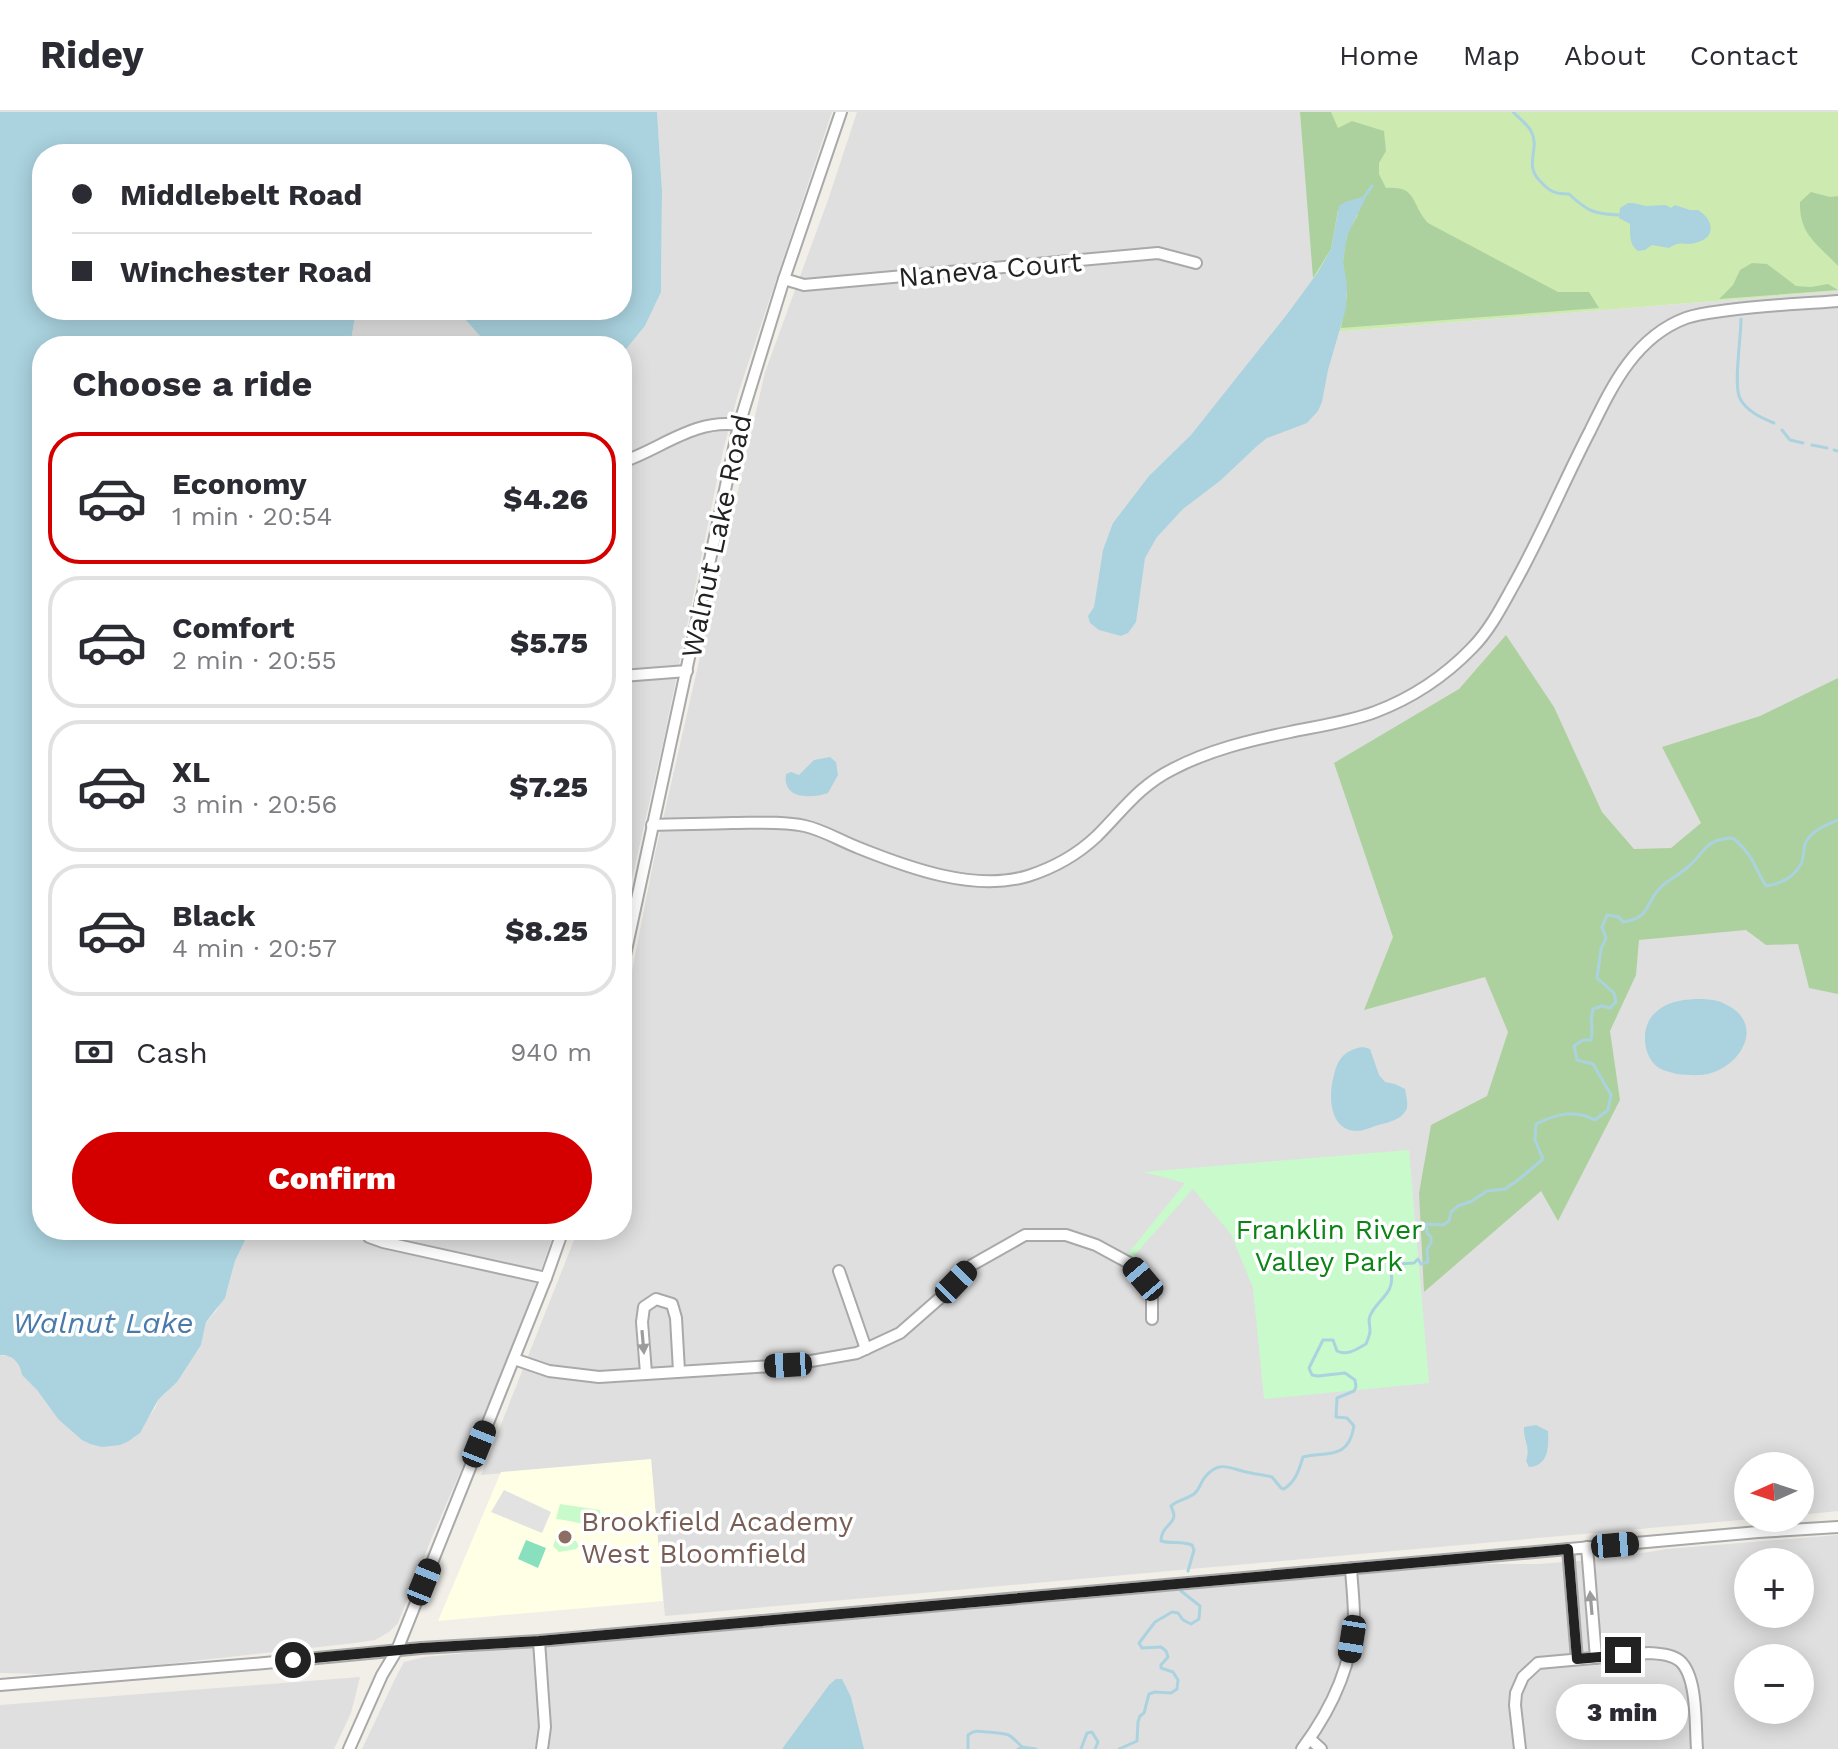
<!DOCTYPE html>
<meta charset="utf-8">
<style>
body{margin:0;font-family:"Work Sans",sans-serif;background:#f2f2f3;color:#2b2b33;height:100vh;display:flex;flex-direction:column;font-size:30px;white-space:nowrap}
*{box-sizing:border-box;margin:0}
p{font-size:26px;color:#7c7c81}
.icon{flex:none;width:44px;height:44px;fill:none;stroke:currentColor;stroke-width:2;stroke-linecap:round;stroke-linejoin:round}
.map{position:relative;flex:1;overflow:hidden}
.panel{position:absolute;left:32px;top:224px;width:600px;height:904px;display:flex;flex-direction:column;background:#fff;border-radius:32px;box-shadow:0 4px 20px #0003}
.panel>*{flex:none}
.hud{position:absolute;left:32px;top:32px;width:600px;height:176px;border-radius:32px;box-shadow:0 4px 20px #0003;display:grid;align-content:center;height:176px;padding:0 40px;background:#fff}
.needle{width:52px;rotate:267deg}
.fabs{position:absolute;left:1734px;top:1340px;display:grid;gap:16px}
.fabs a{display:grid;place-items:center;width:80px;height:80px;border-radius:50%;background:#fff;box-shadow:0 4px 20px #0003;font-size:40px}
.end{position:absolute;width:36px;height:36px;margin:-18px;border:10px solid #222;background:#fff;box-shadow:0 0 0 4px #fff}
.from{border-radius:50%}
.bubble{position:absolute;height:56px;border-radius:28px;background:#fff;box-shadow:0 4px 20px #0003;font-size:26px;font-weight:800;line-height:56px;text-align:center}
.car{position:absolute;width:24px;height:48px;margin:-24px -12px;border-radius:10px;box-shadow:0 0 6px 2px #0007;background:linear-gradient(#222 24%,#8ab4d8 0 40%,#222 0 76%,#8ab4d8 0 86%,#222 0)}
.hud b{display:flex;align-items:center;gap:28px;height:76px;font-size:30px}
.hud b+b{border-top:2px solid #e1e1e2}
.hud i{width:20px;height:20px;background:#2b2b33}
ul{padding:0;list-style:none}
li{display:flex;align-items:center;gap:24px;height:132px;margin:0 16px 12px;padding:0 24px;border:4px solid #e1e1e2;border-radius:32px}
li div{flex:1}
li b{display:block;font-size:30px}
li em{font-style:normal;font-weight:800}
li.current{border-color:#d40000}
li>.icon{width:72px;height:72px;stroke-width:1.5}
h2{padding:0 40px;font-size:36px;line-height:96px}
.pay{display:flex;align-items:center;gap:20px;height:88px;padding:0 40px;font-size:30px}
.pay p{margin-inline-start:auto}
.button{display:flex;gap:16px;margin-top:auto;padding:16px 40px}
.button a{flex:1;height:92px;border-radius:48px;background:#d40000;color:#fff;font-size:32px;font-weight:800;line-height:92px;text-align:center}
header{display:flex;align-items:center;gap:48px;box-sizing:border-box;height:112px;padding:0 40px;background:#fff;border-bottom:2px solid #e1e1e2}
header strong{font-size:38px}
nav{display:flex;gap:44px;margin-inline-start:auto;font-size:28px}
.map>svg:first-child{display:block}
</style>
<header>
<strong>Ridey</strong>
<nav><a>Home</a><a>Map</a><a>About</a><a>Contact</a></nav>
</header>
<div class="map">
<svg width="1838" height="1637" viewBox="0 0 1838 1637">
<rect width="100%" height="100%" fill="#f2efe9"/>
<g fill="#e0dfdf" fill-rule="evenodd">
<path d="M657,0H832L738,282L723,339L664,626L622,811V242L645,214L661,180L662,78Z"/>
<path d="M857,0H1300L1321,221L1838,179V1399L1800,1403V1354H1748V1406H1763L665,1504L651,1348L481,1363L578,1118H622V910L655,742L765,260L828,88Z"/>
<path d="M359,198H457L479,223L491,234H350L355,205Z"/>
<path d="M250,1118H555L532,1183L488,1296L432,1425L398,1511L389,1520L375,1528L355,1531L156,1553L41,1562L0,1561V1243L8,1244L19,1251L22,1255V1263L37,1278L58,1307L90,1332L109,1334L129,1329L135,1325L155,1296L158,1288L167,1280L201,1233L206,1210L216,1199L227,1179L235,1149Z"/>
<path d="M1838,1423V1637H362L395,1567L404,1550L424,1545L760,1513L1432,1455L1490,1452H1539L1614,1446L1666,1437ZM1748,1450H1800V1502H1748ZM1748,1546H1800V1598H1748Z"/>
<path d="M360,1565L351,1601L334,1637H0V1593Z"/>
</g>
<path fill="#ffffe5" d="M651,1347L663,1489L438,1509L501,1360Z"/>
<path fill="#cdebb0" d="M1300,0H1838V179L1321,221Z"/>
<g fill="#add19e">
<path d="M1300,0H1331L1338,16L1352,9L1384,19L1386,39L1379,51V62L1386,76C1418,74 1410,91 1428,111L1558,180H1589L1599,196L1341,216L1347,184L1343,150L1345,134L1348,120L1358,103L1338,98L1331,137L1313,166Z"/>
<path d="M1811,80L1830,85L1838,84V154C1818,132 1799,123 1800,90Z"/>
<path d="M1752,151L1767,152L1796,174L1811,175L1828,172L1838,178L1719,187L1733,173L1740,158Z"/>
<path d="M1506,523L1554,595L1602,700L1634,737L1671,736L1701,711L1662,635L1760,604L1838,566V882L1809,876L1798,832L1766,833L1746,818L1639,828L1636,863L1610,919L1620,988L1558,1109L1541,1079L1424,1180L1419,1081L1431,1013L1487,984L1508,920L1485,865L1364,898L1393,825L1334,651L1459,577Z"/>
</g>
<g fill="#c8facc">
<path d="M1409,1038L1429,1271L1264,1287L1253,1176L1231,1122L1193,1077L1131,1147L1127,1143L1185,1071L1143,1060Z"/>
<path d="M560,1392L600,1398L602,1415C587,1415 572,1408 556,1407Z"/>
<path d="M562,1421H566L572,1429H576L579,1434L576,1437L559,1440L553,1434L556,1426Z"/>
</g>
<path fill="#88e0be" d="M526,1428L546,1436L538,1456L518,1447Z"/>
<path fill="#e2e2e2" d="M504,1378L551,1400L542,1421L491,1400Z"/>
<g fill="#aad3df">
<path d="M0,0H657L662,78L661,180L645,214L622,242V234H491L479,223L457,198H622V42H42V198H359L355,205L350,234H42V1118H250L235,1149L225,1186L206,1210L201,1233L177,1270L158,1288L140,1321L129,1329L120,1333L102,1335L90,1332L82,1328L58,1307L37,1278L22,1263C21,1252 12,1242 0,1243Z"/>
<path d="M1365,84V87L1347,124L1343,150L1347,173L1346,196L1328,258L1322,290L1318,299L1307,311L1267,326L1257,334L1221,368L1183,397L1157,425L1145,446L1136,510L1128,521L1121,524L1099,518L1090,511L1088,504L1094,495L1103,438L1113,411L1149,364L1191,323L1288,201L1318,160L1331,137L1339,94L1345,90Z"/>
<path d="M1628,91H1633L1646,94L1666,93L1671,96L1675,93L1690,98H1698C1714,108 1717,126 1695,131C1683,134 1681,128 1669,136L1652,133L1645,138L1638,139C1629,133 1630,122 1630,112L1619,106L1620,96Z"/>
<path d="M830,645L836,650L838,663L828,681C811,687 782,687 786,662L791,660L799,663L814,648Z"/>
<path d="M1695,887C1705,887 1716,887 1725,892C1766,911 1742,954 1708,962C1698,964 1686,963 1677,962C1671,960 1664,959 1659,956C1642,945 1640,914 1655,901C1666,890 1680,888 1695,887Z"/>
<path d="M1363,935L1370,937L1379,963L1385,970L1395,972L1405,977C1406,983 1408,990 1407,996C1403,1008 1386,1011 1375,1014C1369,1016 1363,1019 1357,1019C1329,1019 1328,983 1334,963C1338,946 1345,938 1363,935Z"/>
<path d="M1536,1313L1548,1319C1549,1336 1548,1354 1529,1355L1526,1349C1531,1334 1523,1329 1524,1315Z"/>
<path d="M836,1567H842L851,1585L864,1637H782L829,1573Z"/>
</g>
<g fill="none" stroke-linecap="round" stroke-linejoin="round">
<g stroke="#aad3df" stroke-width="3">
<path d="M1513,0C1519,6 1527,12 1531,19C1541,37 1523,52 1540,69C1550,80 1555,82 1569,82C1587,99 1594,102 1619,103"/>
<path d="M1365,84L1372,74"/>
<path d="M1741,207C1741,226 1734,268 1739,284C1744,298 1761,306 1774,311"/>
<path d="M1782,318L1790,328L1803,331"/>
<path d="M1812,333L1827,336"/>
<path d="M1834,338L1838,339"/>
<path d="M1188,1459L1194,1438L1192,1433C1181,1429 1172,1432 1161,1429C1161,1415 1173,1413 1174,1404C1174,1401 1172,1397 1171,1394C1178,1388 1187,1387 1194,1382C1200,1377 1200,1371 1205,1365C1219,1348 1229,1356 1246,1360C1255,1362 1264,1363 1272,1365L1281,1376L1284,1377C1296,1369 1299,1358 1303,1345C1327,1339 1348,1349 1354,1314L1347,1306L1336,1305L1337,1286L1354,1279L1356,1275L1355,1268L1345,1261L1318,1264L1312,1263L1309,1256L1323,1228H1333L1337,1239C1348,1244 1357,1237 1366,1232C1367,1229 1370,1223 1370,1219C1370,1211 1367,1208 1372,1200C1380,1186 1395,1180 1391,1161L1399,1152L1414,1151L1418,1147L1421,1152L1428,1150L1427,1137L1431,1131V1125L1427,1121L1426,1112L1443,1113L1449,1109L1451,1100L1458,1094L1472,1089L1487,1079L1505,1077L1518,1068L1543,1047L1535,1028L1536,1012C1557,1002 1573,997 1595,1008L1608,998L1611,983L1593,952L1577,948L1574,934L1583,928H1591C1594,916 1589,909 1593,897L1602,894L1610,896L1616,890L1614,881L1597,866L1601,837L1606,826L1602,815L1607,803L1619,805L1623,810C1652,806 1644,791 1662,774C1670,767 1680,762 1688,755C1706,740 1704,727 1733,726C1754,744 1753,753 1766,774C1781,772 1795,765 1802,750C1804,744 1803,736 1806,730C1813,718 1826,713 1838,708"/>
<path d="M968,1637V1623C975,1618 978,1619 987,1620C1007,1622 1007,1619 1022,1635"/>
<path d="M1018,1637L1022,1635L1036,1637"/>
<path d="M1081,1637L1087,1621L1092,1620L1098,1630L1095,1637"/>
<path d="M1119,1637L1137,1629L1138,1610L1140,1604L1144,1601L1149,1582L1155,1580L1171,1581L1177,1577L1178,1568L1173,1560L1161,1556V1553L1168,1545L1166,1539L1161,1535L1142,1536L1139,1531L1155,1510L1172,1500L1178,1501L1183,1508L1191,1512L1199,1507L1200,1494L1181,1479"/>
</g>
<defs>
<g id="minor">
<path d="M784,167L804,173L1158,141L1196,151"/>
<path d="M622,350C661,337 695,306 739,313"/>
<path d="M622,564L687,559"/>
<path d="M652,713C679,712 705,712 732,711C756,711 781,709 805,714C823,718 841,729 859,736C909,756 974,780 1028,764C1053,756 1078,742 1097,724C1123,698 1139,674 1173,657C1209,638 1251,628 1290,620C1319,614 1348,610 1375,600C1412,586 1445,564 1472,536C1489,519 1501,496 1512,476C1541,425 1563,371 1590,319C1612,274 1635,225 1686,206C1700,201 1715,200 1729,198C1765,193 1802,192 1838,189"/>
<path d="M622,857L739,313L784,167L841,0"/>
<path d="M365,1118L369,1125L383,1130L546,1166"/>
<path d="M839,1159L866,1237"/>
<path d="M514,1247L549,1259L599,1265L788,1253L857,1241L900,1221L940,1186L972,1153L1025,1123H1066L1096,1133L1131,1152L1143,1167L1152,1185V1207"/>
<path d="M646,1261L642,1210L644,1195L656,1187L672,1192L676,1206L679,1259"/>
<path d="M1587,1435L1596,1546"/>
<path d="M1568,1437L1577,1547"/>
<path d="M539,1529L545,1615L542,1637"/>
<path d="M0,1573L265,1551L421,1536L539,1529L740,1511L1758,1420L1838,1415"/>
<path d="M1310,1627L1321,1637"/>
<path d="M349,1637L382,1563L397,1538L546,1166L563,1118"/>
<path d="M1302,1637C1331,1598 1352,1555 1354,1506C1354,1489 1352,1473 1351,1456"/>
<path d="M1520,1637L1515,1593L1516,1581L1523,1565L1538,1551L1649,1541C1660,1542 1671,1542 1680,1549C1698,1565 1695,1614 1697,1637"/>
</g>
</defs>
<use href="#minor" stroke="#a9a9a9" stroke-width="14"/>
<use href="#minor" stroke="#fff" stroke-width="10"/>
</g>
<defs><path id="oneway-solid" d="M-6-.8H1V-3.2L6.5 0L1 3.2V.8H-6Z" transform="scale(2)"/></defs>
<g fill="#9c9c9c">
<use href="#oneway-solid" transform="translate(643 1230) rotate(85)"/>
<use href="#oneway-solid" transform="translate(1591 1491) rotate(-95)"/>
</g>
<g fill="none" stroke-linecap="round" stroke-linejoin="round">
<path stroke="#222" stroke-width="10" d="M293,1548L421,1536L539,1529L740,1511L1568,1437L1577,1547L1623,1543"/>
</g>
<circle fill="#8d6e63" stroke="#fff" stroke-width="3" cx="565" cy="1425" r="8"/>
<g text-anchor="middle" stroke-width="7" stroke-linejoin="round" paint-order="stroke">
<g font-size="28" fill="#222" stroke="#fff">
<text transform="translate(990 157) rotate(-5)" y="10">Naneva Court</text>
<text transform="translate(716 424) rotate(-78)" y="10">Walnut Lake Road</text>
</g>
<g font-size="28" fill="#0c8416" stroke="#fff">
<text x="1329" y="1127">Franklin River<tspan x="1329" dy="32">Valley Park</tspan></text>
</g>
<g font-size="28" fill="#785e54" stroke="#fff" text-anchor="start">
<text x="581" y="1419">Brookfield Academy<tspan x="581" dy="32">West Bloomfield</tspan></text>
</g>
<g font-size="30" font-style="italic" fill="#4a7aab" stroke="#fff">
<text x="103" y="1221">Walnut Lake</text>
</g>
</g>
</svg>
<div class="fabs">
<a><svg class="needle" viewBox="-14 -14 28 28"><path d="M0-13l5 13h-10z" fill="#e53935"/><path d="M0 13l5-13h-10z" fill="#7c7c81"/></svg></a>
<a>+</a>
<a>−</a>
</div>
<i class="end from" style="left:293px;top:1548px"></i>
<i class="end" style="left:1623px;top:1543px"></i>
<div class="bubble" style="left:1556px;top:1572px;width:132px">3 min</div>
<i class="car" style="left:1143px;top:1167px;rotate:320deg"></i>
<i class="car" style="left:956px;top:1170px;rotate:44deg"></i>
<i class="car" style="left:788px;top:1253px;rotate:267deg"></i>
<i class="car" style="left:479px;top:1332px;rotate:22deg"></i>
<i class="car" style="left:1615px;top:1433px;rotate:85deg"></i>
<i class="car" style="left:424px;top:1470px;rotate:22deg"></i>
<i class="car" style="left:1352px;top:1527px;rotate:189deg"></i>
<div class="hud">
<b><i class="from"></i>Middlebelt Road</b>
<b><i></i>Winchester Road</b>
</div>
<section class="panel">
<h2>Choose a ride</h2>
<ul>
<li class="current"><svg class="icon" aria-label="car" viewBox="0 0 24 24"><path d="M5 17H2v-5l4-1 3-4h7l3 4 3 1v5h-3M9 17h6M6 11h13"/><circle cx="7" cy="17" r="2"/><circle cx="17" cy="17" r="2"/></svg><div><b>Economy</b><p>1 min · 20:54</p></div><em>$4.26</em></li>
<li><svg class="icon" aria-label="car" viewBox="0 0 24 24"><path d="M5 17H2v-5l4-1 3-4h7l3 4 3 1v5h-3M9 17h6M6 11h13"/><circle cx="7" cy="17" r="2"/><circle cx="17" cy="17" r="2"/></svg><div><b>Comfort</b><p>2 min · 20:55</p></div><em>$5.75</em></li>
<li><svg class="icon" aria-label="car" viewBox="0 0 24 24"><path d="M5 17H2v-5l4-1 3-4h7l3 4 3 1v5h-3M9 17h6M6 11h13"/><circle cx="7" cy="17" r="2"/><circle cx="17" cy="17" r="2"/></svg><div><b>XL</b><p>3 min · 20:56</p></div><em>$7.25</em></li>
<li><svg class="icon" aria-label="car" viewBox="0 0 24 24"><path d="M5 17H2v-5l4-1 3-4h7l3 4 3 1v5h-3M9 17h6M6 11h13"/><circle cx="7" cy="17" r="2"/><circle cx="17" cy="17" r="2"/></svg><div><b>Black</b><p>4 min · 20:57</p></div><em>$8.25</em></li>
</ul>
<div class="pay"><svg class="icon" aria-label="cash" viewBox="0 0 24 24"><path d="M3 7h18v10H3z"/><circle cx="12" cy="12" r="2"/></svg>Cash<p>940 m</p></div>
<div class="button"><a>Confirm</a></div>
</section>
</div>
